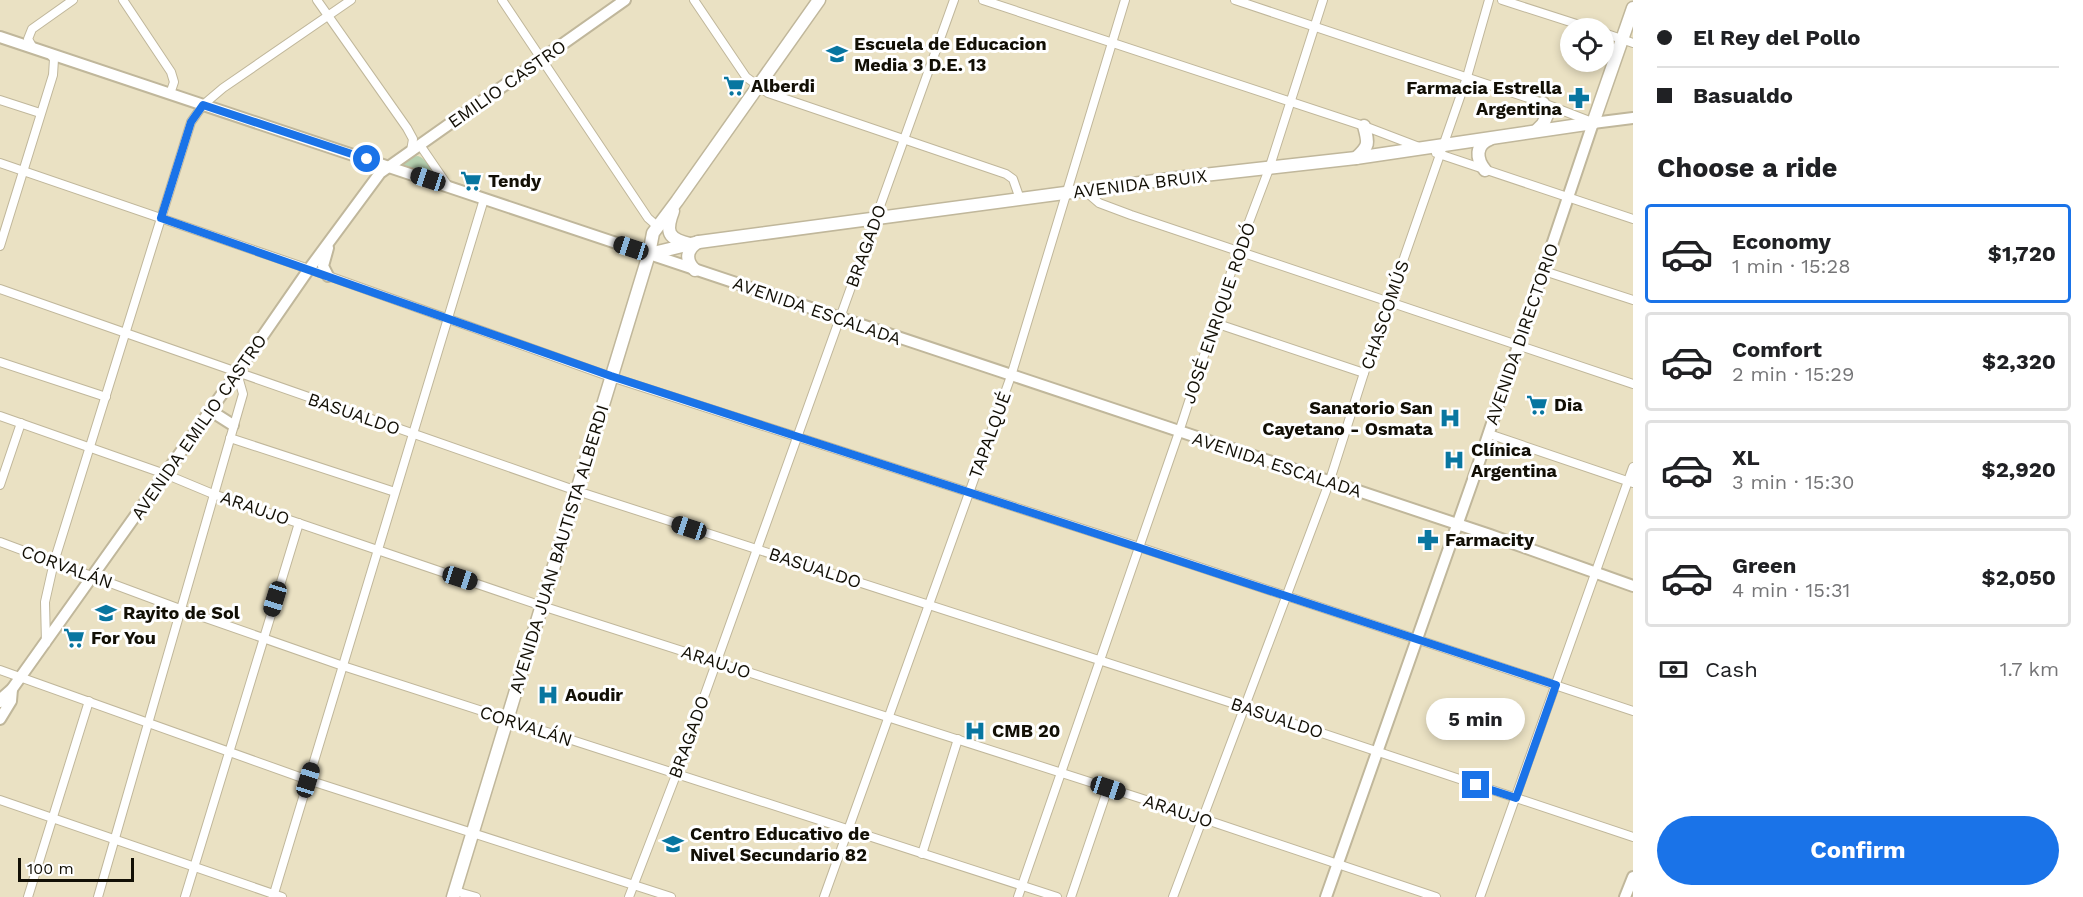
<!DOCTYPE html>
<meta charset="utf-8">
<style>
body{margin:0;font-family:"Work Sans",sans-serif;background:#f6f6f6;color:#202124;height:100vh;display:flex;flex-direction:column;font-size:22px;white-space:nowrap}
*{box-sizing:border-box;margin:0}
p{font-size:20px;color:#757577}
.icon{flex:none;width:33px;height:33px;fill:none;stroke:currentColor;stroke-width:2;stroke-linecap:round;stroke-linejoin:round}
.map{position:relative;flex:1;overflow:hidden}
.side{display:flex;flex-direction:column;background:#fff;width:450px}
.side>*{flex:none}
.hud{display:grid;align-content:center;height:132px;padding:0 24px;background:#fff}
.controls{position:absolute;left:1560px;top:18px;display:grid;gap:12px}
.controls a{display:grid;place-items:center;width:54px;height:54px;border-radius:50%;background:#fff;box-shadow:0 3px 9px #0003;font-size:30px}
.scale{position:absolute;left:18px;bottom:15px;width:116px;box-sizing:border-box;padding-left:6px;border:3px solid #120f05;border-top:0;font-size:16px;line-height:21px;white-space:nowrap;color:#120f05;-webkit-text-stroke:4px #fff;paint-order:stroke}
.end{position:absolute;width:27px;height:27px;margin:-14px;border:8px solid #1a73e8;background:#fff;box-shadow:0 0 0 3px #fff}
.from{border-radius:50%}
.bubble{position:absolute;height:42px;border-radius:21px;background:#fff;box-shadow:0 3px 9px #0003;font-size:20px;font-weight:700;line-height:42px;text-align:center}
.car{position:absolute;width:18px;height:36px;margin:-18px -9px;border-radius:8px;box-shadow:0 0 4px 2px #0007;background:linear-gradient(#222 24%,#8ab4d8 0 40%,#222 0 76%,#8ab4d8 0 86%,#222 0)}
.hud b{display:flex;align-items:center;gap:21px;height:57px;font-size:22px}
.hud b+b{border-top:2px solid #e0e0e0}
.hud i{width:15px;height:15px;background:#202124}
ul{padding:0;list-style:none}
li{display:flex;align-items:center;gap:18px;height:99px;margin:0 12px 9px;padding:0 12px;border:3px solid #e0e0e0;border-radius:6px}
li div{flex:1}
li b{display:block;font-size:22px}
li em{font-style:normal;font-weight:700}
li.on{border-color:#1a73e8}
li>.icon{width:54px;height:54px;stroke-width:1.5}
h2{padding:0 24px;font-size:27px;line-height:72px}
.pay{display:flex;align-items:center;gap:15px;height:66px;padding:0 24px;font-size:22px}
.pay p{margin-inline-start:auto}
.cta{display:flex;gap:12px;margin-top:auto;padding:12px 24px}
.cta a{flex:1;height:69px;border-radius:36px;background:#1a73e8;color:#fff;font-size:24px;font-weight:700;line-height:69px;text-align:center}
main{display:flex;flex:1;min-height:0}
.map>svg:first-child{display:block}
</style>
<main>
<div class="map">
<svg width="1633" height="897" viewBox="0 0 1633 897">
<rect width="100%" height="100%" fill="#eae1c3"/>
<path fill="#b6d1b0" d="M418,156C424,158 433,167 430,174L404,165C404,159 413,156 418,156Z"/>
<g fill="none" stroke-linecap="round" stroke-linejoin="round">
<defs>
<g id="street">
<path d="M123,0L171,72L174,82L170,94"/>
<path d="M317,0L407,128L413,139L411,151"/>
<path d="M502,0L648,218L657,226"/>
<path d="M694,0L746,77L768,93L1006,174L1013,179L1020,199"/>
<path d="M983,0L1364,126L1419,147"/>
<path d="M1235,0L1543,103L1592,122"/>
<path d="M1502,0L1589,28"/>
<path d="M1604,33L1633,43"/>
<path d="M33,48L28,39L32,29L73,0"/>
<path d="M0,100L40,113"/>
<path d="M420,145L448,186"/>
<path d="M1436,153L1633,219"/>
<path d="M0,163L309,269L611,377L1139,547L1633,711"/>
<path d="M1084,190L1099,203L1131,215L1633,384"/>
<path d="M0,246L53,75L54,59L49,53"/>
<path d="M1544,271L1633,300"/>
<path d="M0,289L577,491L1244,707L1633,837"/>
<path d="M1215,323L1364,373"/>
<path d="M0,362L106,397"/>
<path d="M0,416L165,474L213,494L542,606L1177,810L1436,897"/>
<path d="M1489,434L1633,483"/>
<path d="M230,438L395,492"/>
<path d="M0,485L21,423"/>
<path d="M0,542L180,609L343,666L1057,897"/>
<path d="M46,643L45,602L54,562L191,122L203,105L223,88L351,0"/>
<path d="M0,670L308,780L671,897"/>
<path d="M0,800L282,897"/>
<path d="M922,854L958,739"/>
<path d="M455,891L476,897"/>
<path d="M28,897L89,701"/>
<path d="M98,897L243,394L237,373"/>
<path d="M185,897L299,523"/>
<path d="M273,897L484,199"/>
<path d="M629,897L676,775L954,0"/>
<path d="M824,897L1011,376L1125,0"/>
<path d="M1018,897L1179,432L1238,251L1269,169L1323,0"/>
<path d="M1071,897L1108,788"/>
<path d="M1173,897L1329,483L1364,373L1467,77L1489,0"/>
<path d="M1480,897L1633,467"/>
</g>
<g id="secondary">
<path d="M0,37L1490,535L1633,586"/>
<path d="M328,248L323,266L328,276"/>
<path d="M211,411L233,425"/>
<path d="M0,702L4,696L12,689L237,373L309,269L380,173L625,0"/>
<path d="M0,719L11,701L12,689"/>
<path d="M1326,897L1473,480L1593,123L1633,118"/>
<path d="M1625,897L1633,877"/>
</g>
<g id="primary">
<path d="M1537,130L1543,124L1547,115L1543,103"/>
<path d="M1356,158C1369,146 1369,144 1364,126"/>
<path d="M1485,170C1476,159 1475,145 1490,139"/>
<path d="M673,211C665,232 668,239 690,244"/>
<path d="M649,254L699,242L1177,178L1356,158L1593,123L1633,8"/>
<path d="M695,270C685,261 686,249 698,242"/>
<path d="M453,897L649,254L653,233L677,201L819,0"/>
</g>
</defs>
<use href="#street" stroke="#c0b79b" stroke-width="10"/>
<use href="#secondary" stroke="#c0b79b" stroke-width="14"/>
<use href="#primary" stroke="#c0b79b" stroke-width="15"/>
<use href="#street" stroke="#fff" stroke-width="8"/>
<use href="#secondary" stroke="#fff" stroke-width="10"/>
<use href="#primary" stroke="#fff" stroke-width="12"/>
</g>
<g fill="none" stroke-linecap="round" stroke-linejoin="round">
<path stroke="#1a73e8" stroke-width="8" d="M367,159L203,105L191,122L161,218L611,376L1134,546L1556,685L1516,798L1476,785"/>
</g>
<defs>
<symbol id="school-bare" viewBox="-9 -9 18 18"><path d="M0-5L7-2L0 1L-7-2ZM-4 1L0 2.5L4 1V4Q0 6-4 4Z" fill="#0876a0" stroke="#fff" stroke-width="2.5" paint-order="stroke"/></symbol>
<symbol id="supermarket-bare" viewBox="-9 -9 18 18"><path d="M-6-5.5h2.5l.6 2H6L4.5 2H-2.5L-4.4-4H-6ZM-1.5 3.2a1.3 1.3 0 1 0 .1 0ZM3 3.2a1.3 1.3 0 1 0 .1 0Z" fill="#0876a0" stroke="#fff" stroke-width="2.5" paint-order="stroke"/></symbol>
<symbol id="pharmacy-bare" viewBox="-9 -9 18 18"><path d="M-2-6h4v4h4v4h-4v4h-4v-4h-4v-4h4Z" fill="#0876a0" stroke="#fff" stroke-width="2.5" paint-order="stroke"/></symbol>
<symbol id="hospital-bare" viewBox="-9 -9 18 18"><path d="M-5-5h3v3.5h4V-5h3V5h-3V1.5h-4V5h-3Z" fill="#0876a0" stroke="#fff" stroke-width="2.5" paint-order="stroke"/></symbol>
</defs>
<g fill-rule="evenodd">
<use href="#school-bare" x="822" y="39" width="30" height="30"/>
<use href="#supermarket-bare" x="719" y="71" width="30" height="30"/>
<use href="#pharmacy-bare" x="1564" y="83" width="30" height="30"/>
<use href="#supermarket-bare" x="456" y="166" width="30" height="30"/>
<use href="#supermarket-bare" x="1522" y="390" width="30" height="30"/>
<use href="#hospital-bare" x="1435" y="403" width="30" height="30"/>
<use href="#hospital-bare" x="1439" y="445" width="30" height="30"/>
<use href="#pharmacy-bare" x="1413" y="525" width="30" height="30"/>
<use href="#school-bare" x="91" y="598" width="30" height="30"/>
<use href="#supermarket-bare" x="59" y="623" width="30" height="30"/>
<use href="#hospital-bare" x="533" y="680" width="30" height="30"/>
<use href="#hospital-bare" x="960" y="716" width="30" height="30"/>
<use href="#school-bare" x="658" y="829" width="30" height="30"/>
</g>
<g text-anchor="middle" stroke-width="6" stroke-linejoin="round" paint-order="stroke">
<g font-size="18" font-weight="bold" fill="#120f05" stroke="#fff" text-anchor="start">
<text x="854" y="50">Escuela de Educacion<tspan x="854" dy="21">Media 3 D.E. 13</tspan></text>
<text x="751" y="92">Alberdi</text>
<text x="1562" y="94" text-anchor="end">Farmacia Estrella<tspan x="1562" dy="21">Argentina</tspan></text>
<text x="488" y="187">Tendy</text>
<text x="1554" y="411">Dia</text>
<text x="1433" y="414" text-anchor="end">Sanatorio San<tspan x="1433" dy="21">Cayetano - Osmata</tspan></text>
<text x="1471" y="456">Clínica<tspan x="1471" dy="21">Argentina</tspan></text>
<text x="1445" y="546">Farmacity</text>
<text x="123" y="619">Rayito de Sol</text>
<text x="91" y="644">For You</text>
<text x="565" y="701">Aoudir</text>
<text x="992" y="737">CMB 20</text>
<text x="690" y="840">Centro Educativo de<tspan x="690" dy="21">Nivel Secundario 82</tspan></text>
</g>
<g font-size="18" fill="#120f05" stroke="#fff">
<text transform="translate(507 84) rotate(-35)" y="6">EMILIO CASTRO</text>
<text transform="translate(1140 184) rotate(-7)" y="6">AVENIDA BRUIX</text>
<text transform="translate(866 246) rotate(-70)" y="6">BRAGADO</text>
<text transform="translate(817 311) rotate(19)" y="6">AVENIDA ESCALADA</text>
<text transform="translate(1219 313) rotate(-71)" y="6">JOSÉ ENRIQUE RODÓ</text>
<text transform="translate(1385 315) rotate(-71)" y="6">CHASCOMÚS</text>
<text transform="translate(1522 334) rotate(-71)" y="6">AVENIDA DIRECTORIO</text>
<text transform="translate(354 414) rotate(19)" y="6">BASUALDO</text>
<text transform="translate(199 427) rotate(-55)" y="6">AVENIDA EMILIO CASTRO</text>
<text transform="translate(990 435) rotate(-70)" y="6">TAPALQUÉ</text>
<text transform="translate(1277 465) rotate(18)" y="6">AVENIDA ESCALADA</text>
<text transform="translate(255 508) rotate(19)" y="6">ARAUJO</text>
<text transform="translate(559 549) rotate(-73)" y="6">AVENIDA JUAN BAUTISTA ALBERDI</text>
<text transform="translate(67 567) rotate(20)" y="6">CORVALÁN</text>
<text transform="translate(815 568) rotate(18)" y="6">BASUALDO</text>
<text transform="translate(716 662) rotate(18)" y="6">ARAUJO</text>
<text transform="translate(1277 718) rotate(18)" y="6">BASUALDO</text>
<text transform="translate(526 726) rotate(18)" y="6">CORVALÁN</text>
<text transform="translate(689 737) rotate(-70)" y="6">BRAGADO</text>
<text transform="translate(1178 811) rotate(18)" y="6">ARAUJO</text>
</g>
</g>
</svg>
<div class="controls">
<a><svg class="icon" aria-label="locate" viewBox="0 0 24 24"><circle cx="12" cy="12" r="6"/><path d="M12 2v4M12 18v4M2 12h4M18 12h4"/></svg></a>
</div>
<div class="scale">100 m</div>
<i class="end from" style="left:367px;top:159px"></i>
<i class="end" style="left:1476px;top:785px"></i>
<div class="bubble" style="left:1426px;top:698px;width:99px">5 min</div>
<i class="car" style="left:428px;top:179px;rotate:288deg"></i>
<i class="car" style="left:631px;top:248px;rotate:288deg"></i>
<i class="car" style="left:689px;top:528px;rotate:288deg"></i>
<i class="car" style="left:460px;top:578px;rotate:108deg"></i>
<i class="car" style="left:275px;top:599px;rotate:197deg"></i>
<i class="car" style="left:308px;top:780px;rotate:17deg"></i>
<i class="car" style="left:1108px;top:788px;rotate:108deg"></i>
</div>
<section class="side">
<div class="hud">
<b><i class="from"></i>El Rey del Pollo</b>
<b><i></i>Basualdo</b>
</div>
<h2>Choose a ride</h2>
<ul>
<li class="on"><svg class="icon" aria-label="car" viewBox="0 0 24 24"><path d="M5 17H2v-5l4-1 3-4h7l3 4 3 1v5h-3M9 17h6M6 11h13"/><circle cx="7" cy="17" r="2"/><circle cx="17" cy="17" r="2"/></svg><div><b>Economy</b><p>1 min · 15:28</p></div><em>$1,720</em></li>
<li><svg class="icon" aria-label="car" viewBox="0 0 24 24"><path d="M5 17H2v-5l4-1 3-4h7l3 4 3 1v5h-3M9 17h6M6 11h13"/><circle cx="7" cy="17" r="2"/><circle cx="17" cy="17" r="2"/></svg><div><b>Comfort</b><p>2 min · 15:29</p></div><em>$2,320</em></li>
<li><svg class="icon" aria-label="car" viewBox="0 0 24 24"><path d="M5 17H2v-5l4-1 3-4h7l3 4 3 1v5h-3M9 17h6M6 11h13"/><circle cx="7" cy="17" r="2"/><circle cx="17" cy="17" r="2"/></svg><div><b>XL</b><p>3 min · 15:30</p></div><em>$2,920</em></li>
<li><svg class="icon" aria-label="car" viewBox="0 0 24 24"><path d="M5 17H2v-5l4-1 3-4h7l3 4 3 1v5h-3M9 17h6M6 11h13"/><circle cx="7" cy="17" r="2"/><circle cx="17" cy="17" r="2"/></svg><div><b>Green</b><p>4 min · 15:31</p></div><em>$2,050</em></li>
</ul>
<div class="pay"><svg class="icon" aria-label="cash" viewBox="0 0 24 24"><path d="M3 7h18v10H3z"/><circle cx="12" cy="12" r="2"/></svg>Cash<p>1.7 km</p></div>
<div class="cta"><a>Confirm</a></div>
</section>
</main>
